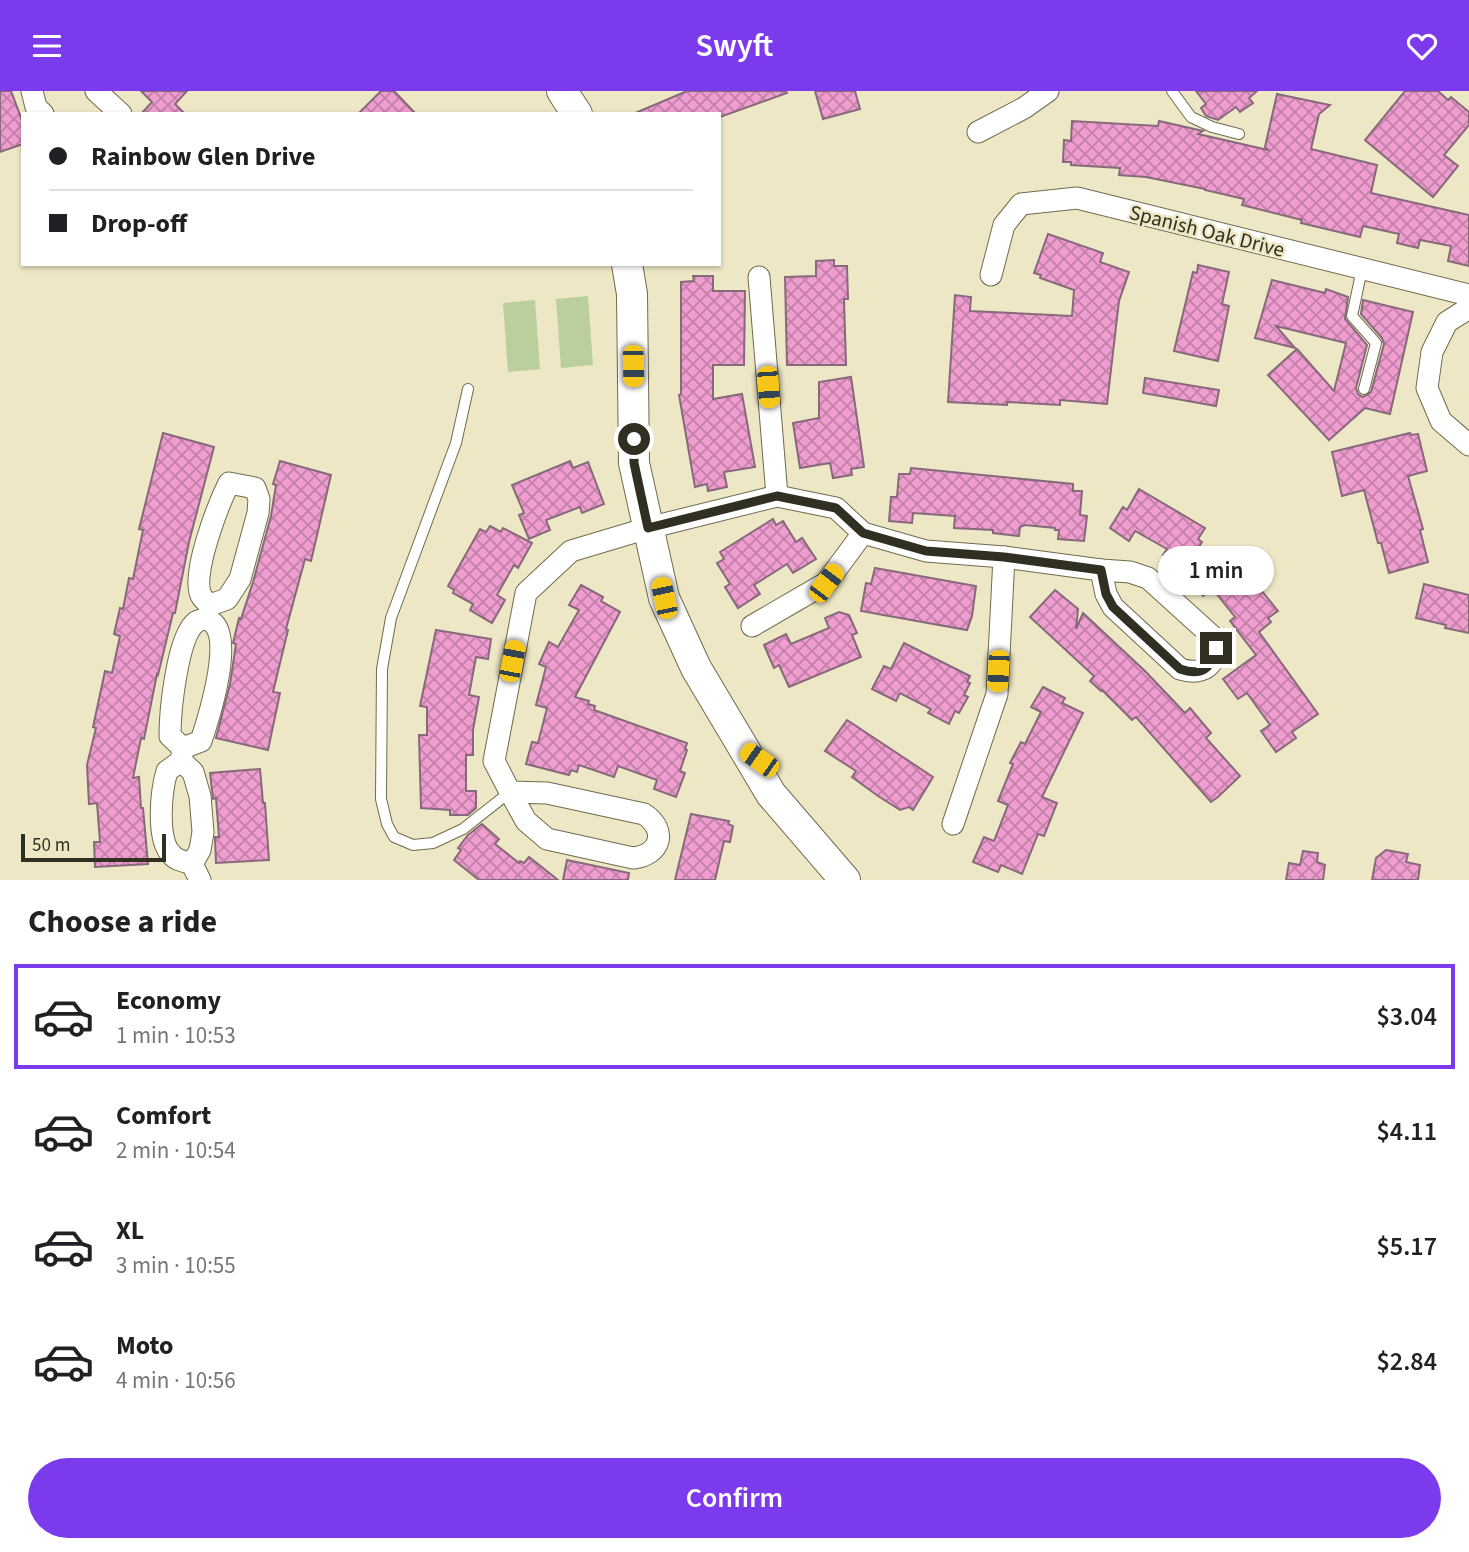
<!DOCTYPE html>
<meta charset="utf-8">
<style>
body{margin:0;font-family:"Source Sans 3",sans-serif;background:#f6f6f6;color:#202124;height:100vh;display:flex;flex-direction:column;font-size:26px;white-space:nowrap}
*{box-sizing:border-box;margin:0}
p{font-size:23px;color:#757577}
.icon{flex:none;width:38px;height:38px;fill:none;stroke:currentColor;stroke-width:2;stroke-linecap:round;stroke-linejoin:round}
.map{position:relative;height:789px;overflow:hidden}
.sheet{display:flex;flex-direction:column;background:#fff;flex:1}
.sheet>*{flex:none}
.top-card{position:absolute;left:21px;top:21px;width:700px;height:154px;border-radius:0px;box-shadow:0 2px 5px #0004;display:grid;align-content:center;height:154px;padding:0 28px;background:#fff}
.scale{position:absolute;left:21px;bottom:18px;width:145px;box-sizing:border-box;padding-left:7px;border:4px solid #312f22;border-top:0;font-size:19px;line-height:24px;white-space:nowrap;color:#312f22;-webkit-text-stroke:5px #ede7c6;paint-order:stroke}
.end{position:absolute;width:32px;height:32px;margin:-16px;border:9px solid #312f22;background:#fff;box-shadow:0 0 0 4px #fff}
.from{border-radius:50%}
.bubble{position:absolute;height:49px;border-radius:24px;background:#fff;box-shadow:0 2px 5px #0004;font-size:23px;font-weight:600;line-height:49px;text-align:center}
.car{position:absolute;width:21px;height:42px;margin:-21px -10px;border-radius:9px;box-shadow:0 0 5px 2px #0007;background:linear-gradient(#f5c518 24%,#345 0 40%,#f5c518 0 76%,#345 0 86%,#f5c518 0)}
.top-card b{display:flex;align-items:center;gap:24px;height:66px;font-size:26px}
.top-card b+b{border-top:2px solid #e0e0e0}
.top-card i{width:18px;height:18px;background:#202124}
ul{padding:0;list-style:none}
li{display:flex;align-items:center;gap:21px;height:105px;margin:0 14px 10px;padding:0 14px;border:4px solid transparent;border-radius:0px}
li div{flex:1}
li b{display:block;font-size:26px}
li em{font-style:normal;font-weight:600}
li.active{border-color:#7c3aed}
li>.icon{width:63px;height:63px;stroke-width:1.5}
h2{padding:0 28px;font-size:32px;line-height:84px}
.action{display:flex;gap:14px;margin-top:auto;padding:14px 28px}
.action a{flex:1;height:80px;border-radius:42px;background:#7c3aed;color:#fff;font-size:28px;font-weight:600;line-height:80px;text-align:center}
header{display:flex;justify-content:space-between;align-items:center;height:91px;padding:0 28px;background:#7c3aed;color:#fff;font-size:32px;font-weight:600}
.map>svg:first-child{display:block}
</style>
<header><svg class="icon" aria-label="menu" viewBox="0 0 24 24"><path d="M4 6h16M4 12h16M4 18h16"/></svg>Swyft<svg class="icon" aria-label="heart" viewBox="0 0 24 24"><path d="M12 20l-8-8c-3-5 5-10 8-4 3-6 11-1 8 4z"/></svg></header>
<div class="map">
<svg width="1469" height="789" viewBox="0 0 1469 789">
<defs>
<pattern id="building-cross-hatch" width="8" height="8" patternUnits="userSpaceOnUse" patternTransform="scale(1.75)"><rect width="8" height="8" fill="#ef9dcf"/><path d="M0 0l8 8M0 8l8-8" fill="none" stroke="#c280a8"/></pattern>
</defs>
<rect width="100%" height="100%" fill="#ede7c6"/>
<g fill="#bbcf9c">
<path d="M588,205L593,274L561,277L556,208Z"/>
<path d="M535,209L540,278L508,281L503,212Z"/>
</g>
<g fill="url(#building-cross-hatch)" stroke="#86697a" stroke-width="2">
<path d="M0,0H11L23,32V53L0,61Z"/>
<path d="M141,0H187L175,13L185,23H141L152,11Z"/>
<path d="M381,0H394L416,23H358Z"/>
<path d="M687,0H786L787,2L720,26L719,23H633Z"/>
<path d="M815,0H855L860,18L823,28Z"/>
<path d="M1196,0H1257L1249,7L1253,12L1240,21L1236,16L1218,29L1206,25L1201,17L1206,13Z"/>
<path d="M1405,0H1438L1448,9L1451,6L1469,21V34L1444,64L1458,75L1433,106L1365,49Z"/>
<path d="M1277,3L1330,14L1319,23L1311,58L1377,74L1371,102L1469,124V175L1448,170L1451,155L1420,149L1418,157L1397,152L1399,143L1363,135L1360,146L1301,132L1302,129L1242,114L1244,108L1205,99V98L1146,86L1119,84L1120,77L1071,74V71H1063L1064,49L1071,50L1072,30L1158,35L1159,30L1203,40L1198,43L1268,59L1265,56Z"/>
<path d="M1048,143L1103,162L1100,171L1129,181L1119,210L1107,313L1060,309V314L1007,311V314L948,311L955,204L971,206L970,220L1072,225L1074,199L1040,187L1041,184L1034,182Z"/>
<path d="M834,169V175H847L848,208H844L846,274H787L785,186L816,185V170Z"/>
<path d="M1198,174L1229,181L1222,213L1229,215L1218,270L1174,260L1193,181L1197,182Z"/>
<path d="M693,185H713V200H745L744,274H713V308L742,303L755,376L724,381L727,396L708,400L707,393L695,396L679,304L681,303V191L694,190Z"/>
<path d="M1272,189L1325,202L1326,198L1348,206L1345,228L1367,254L1356,297L1358,303L1363,306L1371,301L1384,253L1382,247L1361,223L1363,209L1413,221L1390,323L1365,317L1329,349L1268,284L1297,258L1334,300L1346,252L1276,235L1295,257L1255,247Z"/>
<path d="M851,286L864,376L851,378L852,384L833,387L830,372L800,377L793,332L819,327V291Z"/>
<path d="M1145,287L1219,299L1216,315L1143,302Z"/>
<path d="M163,342L214,356L189,451L175,522H173L158,584L157,583L144,648L141,647L133,687L139,686L141,717H143L148,773L95,776L94,751H100L97,712L89,713L87,674L96,637L93,636L105,580L112,582L120,545L114,543L120,517L123,518L129,487L133,488L143,439L139,438Z"/>
<path d="M1410,342L1411,344L1418,343L1427,380L1408,385L1423,438L1420,439L1428,471L1389,482L1381,452H1378L1364,399L1342,405L1332,361Z"/>
<path d="M280,370L331,384L311,470L305,468L286,538L288,539L273,601L280,602L268,659L216,647L230,593L236,553L233,552L239,527L241,528L253,491L271,425L276,394L273,393Z"/>
<path d="M570,370L573,377L588,371L604,413L582,422L580,416L546,429L550,439L529,448L519,424L524,422L512,394Z"/>
<path d="M911,377L1073,393V400H1082L1080,424L1087,425L1084,450L1058,448L1059,439H1055V437L1025,434L1020,436L1019,445L993,442V439L954,437L955,425L913,422L912,432L889,430L891,406H897L899,383H910Z"/>
<path d="M1139,398L1205,437L1198,448L1202,451L1185,478L1163,464L1167,458L1135,440L1129,450L1110,437L1123,416L1127,419Z"/>
<path d="M773,428L776,434L783,430L796,451L802,447L816,468L793,482L787,473L754,494L760,503L738,517L725,496L730,493L717,472L724,468L720,461Z"/>
<path d="M490,435L501,441L503,437L532,452L518,477L514,474L497,504L505,509L492,532L470,519L473,513L453,502L454,499L448,495L480,438L486,441Z"/>
<path d="M1230,460L1235,466L1240,461L1255,481L1250,485L1278,520L1268,527L1271,531L1259,541L1318,623L1292,641L1296,647L1276,661L1261,640L1270,634L1247,602L1238,608L1223,588L1256,564L1230,530L1235,526L1215,501L1213,503L1210,500L1203,505L1191,490Z"/>
<path d="M875,477L976,495L972,525L967,539L861,520L866,492L871,493Z"/>
<path d="M1424,493L1469,504V542L1445,537L1446,534L1416,527Z"/>
<path d="M581,494L603,506L601,510L620,521L575,606L589,610L588,613L595,615L594,619L687,652L685,658L687,659L680,680L685,682L676,706L654,698L657,689L618,675L614,686L579,674L577,681L571,679L569,684L526,673L532,651L538,652L547,617L536,614L546,576L539,573L549,551L558,556L579,519L569,514Z"/>
<path d="M1055,499L1078,518L1076,538L1083,522L1146,581L1185,622L1190,617L1211,642L1206,647L1240,685L1218,706L1211,711L1136,626L1132,629L1102,599L1101,600L1090,590L1094,585L1030,526Z"/>
<path d="M839,521L849,524L857,542L852,544L861,566L789,596L779,574L774,577L764,554L786,543L791,553L829,537L825,527Z"/>
<path d="M436,539L491,548L488,568L476,566L469,604L479,606L473,639V664H466V700H476V717L468,724H450V719L421,717L419,644H427V616L420,615Z"/>
<path d="M904,552L970,585L967,591L970,592L964,604L968,606L959,622L955,620L949,633L928,622L931,618L900,602L896,610L872,598L884,575L891,578Z"/>
<path d="M1043,596L1065,607L1062,612L1083,622L1042,706L1057,712L1044,745L1038,743L1022,783L1001,774L998,781L973,771L984,746L994,750L1008,714L998,710L1013,673L1010,672L1021,651L1025,653L1041,621L1031,616Z"/>
<path d="M847,629L933,686L913,719L909,716L900,719L878,705L852,686L856,680L825,660Z"/>
<path d="M260,678L263,712H265L269,769L216,772L215,748V746H219L216,707L213,708L210,682Z"/>
<path d="M691,723L729,730L728,733L733,735L730,751L724,750L715,789H675Z"/>
<path d="M482,733L499,748L495,753L519,772L520,770L524,772L529,766L558,789H479L454,769L461,759L458,757L468,744Z"/>
<path d="M1386,759L1408,763L1406,771L1420,774L1418,789H1372L1376,767Z"/>
<path d="M1303,760L1318,762L1317,771L1325,774L1323,789H1286L1289,772L1300,774Z"/>
<path d="M567,769L629,782L628,789H563Z"/>
</g>
<g fill="none" stroke-linecap="round" stroke-linejoin="round">
<defs>
<g id="lane">
<path d="M1172,0L1191,26L1212,36L1239,43"/>
<path d="M1362,178L1352,225L1376,252L1364,298"/>
<path d="M468,298L456,352L391,527L382,578L381,708L387,733L394,746L413,754L433,752L463,738L510,701"/>
</g>
<g id="street">
<path d="M32,0L36,16L43,23"/>
<path d="M96,0L121,23"/>
<path d="M978,41L1024,17L1048,0"/>
<path d="M991,184L1004,134L1021,113L1077,107L1469,204"/>
<path d="M759,186L777,405"/>
<path d="M1469,217L1447,231L1432,261L1427,297L1441,330L1469,354"/>
<path d="M229,392L255,397L259,408L258,422L240,488L227,508L210,514C207,511 204,509 202,506C189,487 219,412 229,392Z"/>
<path d="M1101,479L1130,481L1148,487L1212,545C1221,571 1206,586 1180,578L1113,516L1106,503Z"/>
<path d="M752,535L826,492L863,442"/>
<path d="M183,657L181,670L167,680C161,700 156,749 172,764C176,769 186,771 192,773L200,789"/>
<path d="M183,657L201,650C209,626 231,555 215,534C213,531 209,529 206,527"/>
<path d="M183,657L170,645C170,621 177,546 196,531C199,529 203,529 206,527"/>
<path d="M181,670L193,681L200,705L203,741L200,759L192,773"/>
<path d="M510,701L494,670L526,502L571,460L648,437L777,405L836,417L863,442L926,460L1004,466L1101,479"/>
<path d="M510,701L547,702L644,723C668,739 661,764 633,767L547,748L526,730Z"/>
<path d="M953,733L997,603L1004,466"/>
</g>
<g id="secondary">
<path d="M562,0L577,23"/>
<path d="M627,173L632,203L634,372L664,507L696,577L771,703L845,789"/>
</g>
</defs>
<use href="#lane" stroke="#706b4d" stroke-width="12"/>
<use href="#street" stroke="#706b4d" stroke-width="23"/>
<use href="#secondary" stroke="#706b4d" stroke-width="32"/>
<use href="#lane" stroke="#fff" stroke-width="10"/>
<use href="#street" stroke="#fff" stroke-width="21"/>
<use href="#secondary" stroke="#fff" stroke-width="30"/>
</g>
<g fill="none" stroke-linecap="round" stroke-linejoin="round">
<path stroke="#312f22" stroke-width="9" d="M634,348V372L648,437L777,405L836,417L863,442L926,460L1004,466L1101,479L1106,503L1113,516L1180,578C1201,585 1211,579 1216,557"/>
</g>
<g text-anchor="middle" stroke-width="5" stroke-linejoin="round" paint-order="stroke">
<g font-size="21" fill="#312f22" stroke="#ede7c6">
<text transform="translate(1207 140) rotate(14)" y="7">Spanish Oak Drive</text>
</g>
</g>
</svg>
<div class="scale">50 m</div>
<i class="end from" style="left:634px;top:348px"></i>
<i class="end" style="left:1216px;top:557px"></i>
<div class="bubble" style="left:1158px;top:455px;width:116px">1 min</div>
<i class="car" style="left:633px;top:275px;rotate:179deg"></i>
<i class="car" style="left:768px;top:296px;rotate:176deg"></i>
<i class="car" style="left:826px;top:492px;rotate:37deg"></i>
<i class="car" style="left:664px;top:507px;rotate:348deg"></i>
<i class="car" style="left:512px;top:570px;rotate:11deg"></i>
<i class="car" style="left:998px;top:580px;rotate:183deg"></i>
<i class="car" style="left:759px;top:669px;rotate:305deg"></i>
<div class="top-card">
<b><i class="from"></i>Rainbow Glen Drive</b>
<b><i></i>Drop-off</b>
</div>
</div>
<section class="sheet">
<h2>Choose a ride</h2>
<ul>
<li class="active"><svg class="icon" aria-label="car" viewBox="0 0 24 24"><path d="M5 17H2v-5l4-1 3-4h7l3 4 3 1v5h-3M9 17h6M6 11h13"/><circle cx="7" cy="17" r="2"/><circle cx="17" cy="17" r="2"/></svg><div><b>Economy</b><p>1 min · 10:53</p></div><em>$3.04</em></li>
<li><svg class="icon" aria-label="car" viewBox="0 0 24 24"><path d="M5 17H2v-5l4-1 3-4h7l3 4 3 1v5h-3M9 17h6M6 11h13"/><circle cx="7" cy="17" r="2"/><circle cx="17" cy="17" r="2"/></svg><div><b>Comfort</b><p>2 min · 10:54</p></div><em>$4.11</em></li>
<li><svg class="icon" aria-label="car" viewBox="0 0 24 24"><path d="M5 17H2v-5l4-1 3-4h7l3 4 3 1v5h-3M9 17h6M6 11h13"/><circle cx="7" cy="17" r="2"/><circle cx="17" cy="17" r="2"/></svg><div><b>XL</b><p>3 min · 10:55</p></div><em>$5.17</em></li>
<li><svg class="icon" aria-label="car" viewBox="0 0 24 24"><path d="M5 17H2v-5l4-1 3-4h7l3 4 3 1v5h-3M9 17h6M6 11h13"/><circle cx="7" cy="17" r="2"/><circle cx="17" cy="17" r="2"/></svg><div><b>Moto</b><p>4 min · 10:56</p></div><em>$2.84</em></li>
</ul>
<div class="action"><a>Confirm</a></div>
</section>
